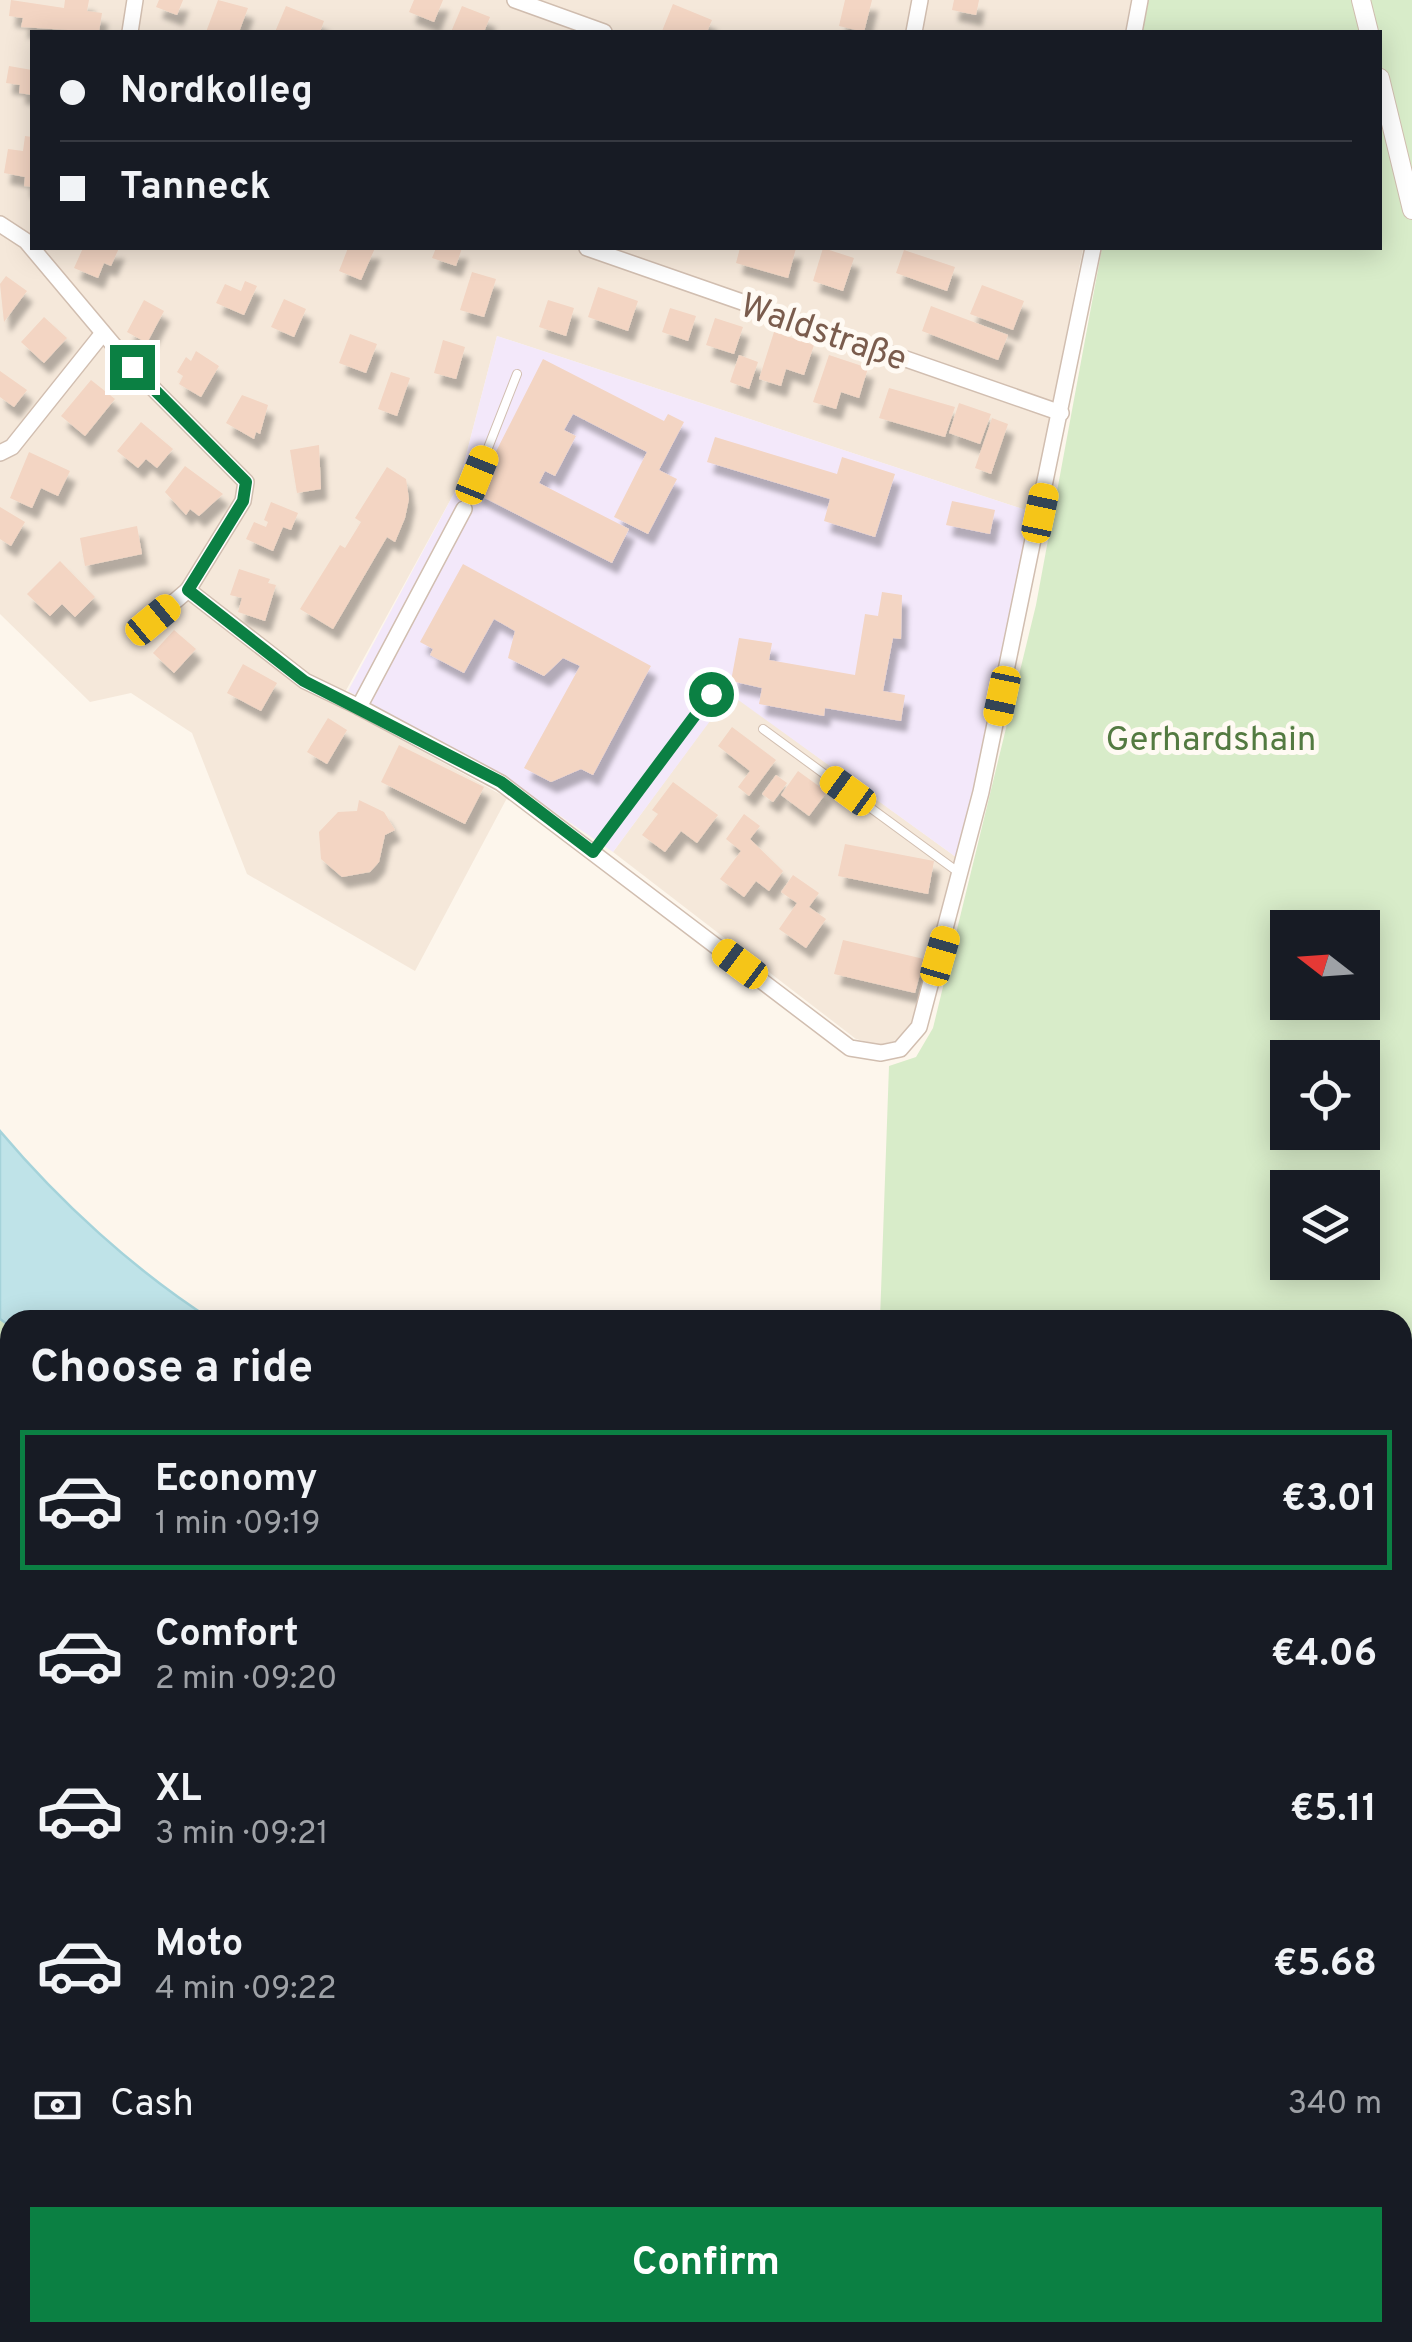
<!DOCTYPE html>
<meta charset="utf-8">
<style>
body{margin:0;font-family:Overpass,sans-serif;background:#20242c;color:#f1f3f6;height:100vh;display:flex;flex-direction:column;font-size:38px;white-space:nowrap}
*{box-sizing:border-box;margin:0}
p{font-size:32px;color:#9ea1a6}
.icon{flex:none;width:55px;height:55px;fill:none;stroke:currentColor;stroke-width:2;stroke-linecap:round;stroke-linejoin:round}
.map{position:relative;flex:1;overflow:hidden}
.sheet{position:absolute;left:0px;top:1310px;width:1412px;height:1032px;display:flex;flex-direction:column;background:#171b24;border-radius:30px 30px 0 0;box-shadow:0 5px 25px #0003}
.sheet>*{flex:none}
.top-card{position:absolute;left:30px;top:30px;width:1352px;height:220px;border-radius:0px;box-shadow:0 5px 25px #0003;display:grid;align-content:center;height:220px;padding:0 30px;background:#171b24}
.needle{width:65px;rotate:287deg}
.controls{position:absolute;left:1270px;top:910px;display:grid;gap:20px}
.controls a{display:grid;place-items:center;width:110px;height:110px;border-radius:0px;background:#171b24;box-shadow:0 5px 25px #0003;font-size:50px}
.end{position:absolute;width:45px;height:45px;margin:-22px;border:12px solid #0b8043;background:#fff;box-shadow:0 0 0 5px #fff}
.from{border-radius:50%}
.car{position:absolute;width:30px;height:60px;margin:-30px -15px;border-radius:12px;box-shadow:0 0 8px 2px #0007;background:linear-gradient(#f5c518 24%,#345 0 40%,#f5c518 0 76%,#345 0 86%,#f5c518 0)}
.top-card b{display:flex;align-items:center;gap:35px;height:95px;font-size:38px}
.top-card b+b{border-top:2px solid #363941}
.top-card i{width:25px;height:25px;background:#f1f3f6}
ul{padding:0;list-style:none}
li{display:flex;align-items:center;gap:30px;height:140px;margin:0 20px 15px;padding:0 10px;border:5px solid transparent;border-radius:0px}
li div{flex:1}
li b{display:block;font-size:38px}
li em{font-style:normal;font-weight:700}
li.current{border-color:#0b8043}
li>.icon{width:90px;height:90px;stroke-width:1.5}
h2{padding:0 30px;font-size:45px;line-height:120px}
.pay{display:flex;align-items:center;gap:25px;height:110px;padding:0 30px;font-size:38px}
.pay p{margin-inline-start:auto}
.cta{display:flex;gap:20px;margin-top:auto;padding:20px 30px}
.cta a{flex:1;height:115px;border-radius:0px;background:#0b8043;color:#fff;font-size:40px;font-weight:700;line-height:115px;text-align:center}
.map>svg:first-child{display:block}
</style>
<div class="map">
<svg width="1412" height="2342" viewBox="0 0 1412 2342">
<defs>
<filter id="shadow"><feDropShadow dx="6" dy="11" stdDeviation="2.5" flood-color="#0004"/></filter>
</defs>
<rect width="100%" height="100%" fill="#fdf6ec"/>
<g fill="#f5e8da">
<path d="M0,0H1131L1125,32H32V248H1083L1032,512L497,336L458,486L338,705L507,798L415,971L247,874L192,733L131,693L90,702L0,614Z"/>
<path d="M730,693L960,860L916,1021L898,1040L879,1045L856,1039L613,852Z"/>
</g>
<path fill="#f3e8fa" d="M497,336L1032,512L960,860L730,694L613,852L505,778L348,691L458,486Z"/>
<g fill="#d8ecc9" fill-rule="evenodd">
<path d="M1148,0H1412V2005L1402,2001V1320H880L889,1066L916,1057L933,1028L1036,605L1102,248H1380V32H1142ZM1288,928H1362V1002H1288ZM1288,1058H1362V1132H1288ZM1288,1188H1362V1262H1288Z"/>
<path d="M0,1319L10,1326V1910L0,1905Z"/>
<path d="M814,2333L1038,2332V2342H812Z"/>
</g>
<g fill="#bfe3e8" stroke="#a5d3da" stroke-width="2.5">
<path d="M0,1131C60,1202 134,1270 212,1320H10V1326L0,1319Z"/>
<path d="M1402,2005L1412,2010V2172L1403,2169Z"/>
</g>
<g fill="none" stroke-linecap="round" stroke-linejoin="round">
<g stroke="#a5d3da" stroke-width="6">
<path d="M1057,2342L1060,2332"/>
<path d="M1104,2342L1113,2332"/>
<path d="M1201,2342L1211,2332"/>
</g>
</g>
<g fill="#f3d5c3" filter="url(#shadow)">
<path d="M11,0L64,8L65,0H89L87,11L102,13L99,32L21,27L23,18L9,16Z"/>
<path d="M159,0H183L177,15L156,7Z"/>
<path d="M218,0L248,8L239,32H206Z"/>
<path d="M414,0H443L434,22L409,12Z"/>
<path d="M845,0H872L864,32L839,26Z"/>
<path d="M954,0H979L976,15L952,10Z"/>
<path d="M673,4L712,20L707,32L662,31Z"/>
<path d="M286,6L324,21L320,32H275Z"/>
<path d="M462,6L490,17L484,32H451Z"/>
<path d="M9,66L32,70V95L19,93L20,85L6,83Z"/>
<path d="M25,136L32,137V187L24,186L25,177L4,173L8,149L23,151Z"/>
<path d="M83,248H119L111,266L104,263L98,278L74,268Z"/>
<path d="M348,248H375L361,280L339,271Z"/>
<path d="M436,248H462L456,266L432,258Z"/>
<path d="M740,248H796L788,278L736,263Z"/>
<path d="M823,248L854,258L843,291L813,281Z"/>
<path d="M904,250L955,267L947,291L896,273Z"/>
<path d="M472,272L496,279L484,317L460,310Z"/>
<path d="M6,276L27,291L4,322L0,284Z"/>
<path d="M245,281L257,286L244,315L216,303L225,284L241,291Z"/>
<path d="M982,285L1024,301L1013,330L970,314Z"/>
<path d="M598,287L638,301L628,331L588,317Z"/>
<path d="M284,299L306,309L294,337L271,327Z"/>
<path d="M144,300L164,311L147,343L127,332Z"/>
<path d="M548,300L574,308L566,336L539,327Z"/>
<path d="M931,306L1008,335L998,360L922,331Z"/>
<path d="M670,308L696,316L688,341L662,332Z"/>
<path d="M44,317L67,338L44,363L21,342Z"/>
<path d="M715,318L743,327L734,354L706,345Z"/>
<path d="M774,332L814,345L804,375L786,369L781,386L759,379Z"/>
<path d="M350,334L377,344L366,373L339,363Z"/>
<path d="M443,340L465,347L456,379L434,373Z"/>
<path d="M196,351L219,366L201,397L179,384L183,376L177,372L186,357L191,361Z"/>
<path d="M739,355L758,362L749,389L730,382Z"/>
<path d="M829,355L868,368L859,398L841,392L836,409L813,402Z"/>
<path d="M543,359L664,421L668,414L684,422L659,470L677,479L648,534L614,517L647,452L573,414L564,430L576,436L555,476L545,471L539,483L629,529L612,563L475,493Z"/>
<path d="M0,371L27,390L14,407L0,397Z"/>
<path d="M391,372L410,378L397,416L378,409Z"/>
<path d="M91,380L115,399L85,436L61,416Z"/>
<path d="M889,388L955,407L945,437L879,418Z"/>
<path d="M242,395L268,405L260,434L256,432L254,439L226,423Z"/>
<path d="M959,403L991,414L980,444L949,433Z"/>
<path d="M992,418L1008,424L991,474L975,468Z"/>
<path d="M141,422L173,449L157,468L146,459L138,468L117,451Z"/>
<path d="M715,437L837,474L842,457L895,474L875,537L824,521L830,499L707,462Z"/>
<path d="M319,445L321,489L297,493L290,450Z"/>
<path d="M29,452L70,471L58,496L41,488L32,508L10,498Z"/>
<path d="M185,466L223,494L199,516L190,509L186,515L165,492Z"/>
<path d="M387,467L406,479L409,499L405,518L395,542L387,537L333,629L300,609L340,545L345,548L361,522L355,518Z"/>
<path d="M952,501L995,510L990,534L946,525Z"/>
<path d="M271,502L298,513L291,530L283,527L273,551L246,539L254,522L266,527L268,522L264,520Z"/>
<path d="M0,507L25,522L11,546L0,539Z"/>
<path d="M137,526L142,554L85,566L80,538Z"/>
<path d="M60,561L95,597L75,617L62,604L50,616L27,594Z"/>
<path d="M463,564L651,666L593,775L581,769L551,782L524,768L580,666L563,658L544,676L508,658L515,631L494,619L464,673L430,655L433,649L420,642Z"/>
<path d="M239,569L270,579L268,583L276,585L265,621L238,612L242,598L230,595Z"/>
<path d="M882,592L902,595L901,639L893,638L883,691L905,695L901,721L825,708L824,716L759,704L762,688L731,681L739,638L772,643L769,660L855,675L865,614L878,616Z"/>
<path d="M174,630L196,649L174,673L153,653Z"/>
<path d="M243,664L277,683L261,711L227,693Z"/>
<path d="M328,718L347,730L327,764L307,752Z"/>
<path d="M732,727L776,760L749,796L738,787L750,771L718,746Z"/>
<path d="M399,745L484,787L465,824L381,782Z"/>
<path d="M798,771L827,792L809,816L781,795Z"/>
<path d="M776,775L787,783L773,802L762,794Z"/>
<path d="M673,782L718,815L697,843L681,831L665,852L642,835L658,814L652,810Z"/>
<path d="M359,800L384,812L395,830L385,835L379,862L370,872L342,877L321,859L319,832L338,812L357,811Z"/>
<path d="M744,814L760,826L750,839L783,871L769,891L756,881L744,897L720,879L741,851L726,839Z"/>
<path d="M845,844L934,861L928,894L838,876Z"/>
<path d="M793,875L819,893L809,907L826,919L806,948L779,929L797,903L781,892Z"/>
<path d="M843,940L924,959L915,993L834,974Z"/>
</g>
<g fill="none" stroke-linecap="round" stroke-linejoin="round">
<defs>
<g id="service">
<path d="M464,509L517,374"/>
<path d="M763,729L958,872"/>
<path d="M593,852L711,694"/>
</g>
<g id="minor">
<path d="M515,0L604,32"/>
<path d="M130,32L135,0"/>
<path d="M914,32L920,0"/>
<path d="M1134,32L1140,0"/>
<path d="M0,224L26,241L132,367L246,482L243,501L188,590L305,681L359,707"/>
<path d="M587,248L1061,413"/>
<path d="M0,453L12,447L103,333"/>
<path d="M464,509L359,707L501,783L850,1048L881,1053L900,1049L919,1027L981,792L1093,248"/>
<path d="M153,620L188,590"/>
</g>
<g id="tertiary">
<path d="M1361,0L1369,32"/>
<path d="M1380,78L1412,210"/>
</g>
</defs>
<use href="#service" stroke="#d1beb0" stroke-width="10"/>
<use href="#minor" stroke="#d1beb0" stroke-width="18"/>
<use href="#tertiary" stroke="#d1beb0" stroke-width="20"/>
<use href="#service" stroke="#fff" stroke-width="8"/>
<use href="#minor" stroke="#fff" stroke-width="15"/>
<use href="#tertiary" stroke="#fff" stroke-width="18"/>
</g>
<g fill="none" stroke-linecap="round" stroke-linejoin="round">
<path stroke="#0b8043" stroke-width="12" d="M132,367L246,482L243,501L188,590L304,681L501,782L593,852L711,694"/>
</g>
<g text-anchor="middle" stroke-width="10" stroke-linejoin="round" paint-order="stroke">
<g font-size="35" fill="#7a5c4d" stroke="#fffaf3">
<text transform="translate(824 331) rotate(19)" y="12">Waldstraße</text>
</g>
<g font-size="35" fill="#537a41" stroke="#fffaf3">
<text x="1211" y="750">Gerhardshain</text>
</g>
</g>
</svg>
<div class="controls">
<a><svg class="needle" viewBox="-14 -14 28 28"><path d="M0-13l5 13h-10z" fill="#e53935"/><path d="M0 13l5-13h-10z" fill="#9ea1a6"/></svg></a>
<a><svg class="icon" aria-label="locate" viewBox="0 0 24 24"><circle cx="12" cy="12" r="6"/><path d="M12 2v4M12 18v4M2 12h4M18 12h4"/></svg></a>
<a><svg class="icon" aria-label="layers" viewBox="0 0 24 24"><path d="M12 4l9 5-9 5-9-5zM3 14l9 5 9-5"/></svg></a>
</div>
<i class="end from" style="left:711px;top:694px"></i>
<i class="end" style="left:132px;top:367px"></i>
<i class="car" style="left:477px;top:475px;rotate:22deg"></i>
<i class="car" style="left:1040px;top:513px;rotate:12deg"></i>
<i class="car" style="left:153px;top:620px;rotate:50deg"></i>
<i class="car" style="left:1002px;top:696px;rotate:192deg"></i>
<i class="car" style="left:848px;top:791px;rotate:306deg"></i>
<i class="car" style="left:940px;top:956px;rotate:16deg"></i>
<i class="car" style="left:740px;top:964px;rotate:307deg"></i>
<div class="top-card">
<b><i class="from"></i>Nordkolleg</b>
<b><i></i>Tanneck</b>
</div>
<section class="sheet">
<h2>Choose a ride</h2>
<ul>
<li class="current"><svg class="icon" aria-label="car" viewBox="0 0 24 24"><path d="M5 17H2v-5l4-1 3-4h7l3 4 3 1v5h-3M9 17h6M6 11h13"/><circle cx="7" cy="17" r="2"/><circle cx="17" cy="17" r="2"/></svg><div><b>Economy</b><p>1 min · 09:19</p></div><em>€3.01</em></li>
<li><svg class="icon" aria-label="car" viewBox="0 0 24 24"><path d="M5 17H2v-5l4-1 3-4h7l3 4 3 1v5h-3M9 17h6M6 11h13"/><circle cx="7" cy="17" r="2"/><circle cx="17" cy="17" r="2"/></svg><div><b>Comfort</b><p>2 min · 09:20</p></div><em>€4.06</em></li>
<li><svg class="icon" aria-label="car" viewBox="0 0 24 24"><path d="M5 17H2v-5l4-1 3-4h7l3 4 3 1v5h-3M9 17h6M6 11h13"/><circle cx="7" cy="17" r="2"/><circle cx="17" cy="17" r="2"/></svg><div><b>XL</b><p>3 min · 09:21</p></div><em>€5.11</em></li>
<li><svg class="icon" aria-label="car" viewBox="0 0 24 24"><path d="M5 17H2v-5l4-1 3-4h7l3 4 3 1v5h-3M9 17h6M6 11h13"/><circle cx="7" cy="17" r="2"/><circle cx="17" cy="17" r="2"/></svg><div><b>Moto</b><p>4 min · 09:22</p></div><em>€5.68</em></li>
</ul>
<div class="pay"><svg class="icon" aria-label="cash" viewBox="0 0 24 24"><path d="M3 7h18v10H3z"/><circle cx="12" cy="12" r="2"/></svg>Cash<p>340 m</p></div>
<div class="cta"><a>Confirm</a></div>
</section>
</div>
